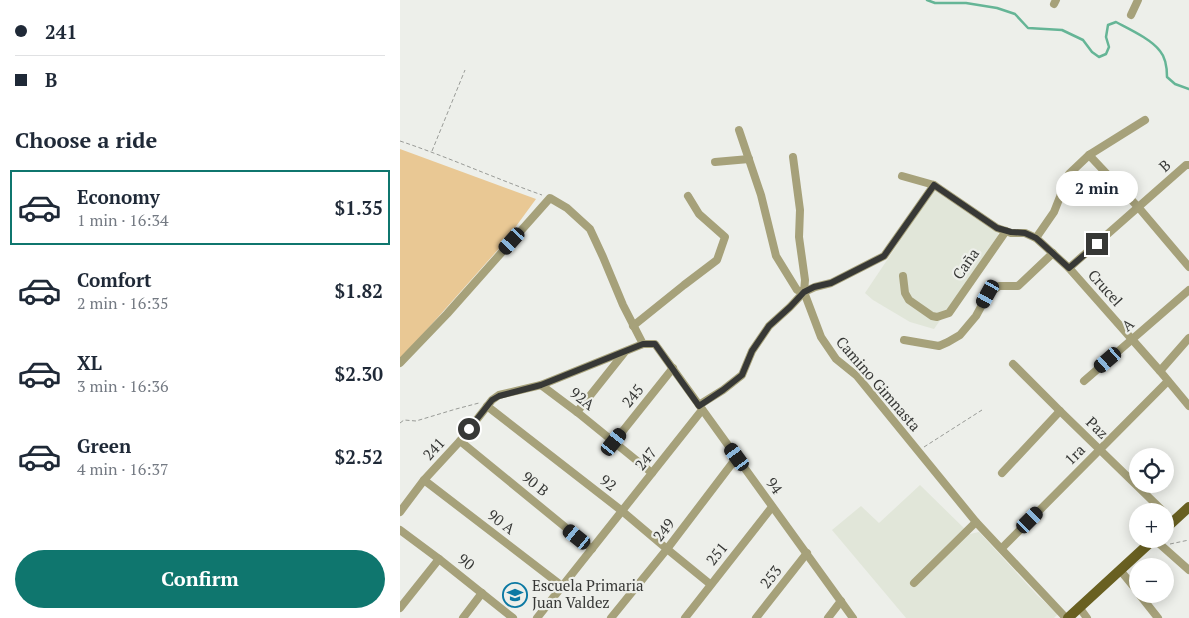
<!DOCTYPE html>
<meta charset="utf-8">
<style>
body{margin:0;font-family:"PT Serif",serif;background:#f6f6f7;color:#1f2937;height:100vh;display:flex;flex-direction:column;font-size:19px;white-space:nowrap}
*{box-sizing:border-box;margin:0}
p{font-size:16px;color:#747a83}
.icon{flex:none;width:28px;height:28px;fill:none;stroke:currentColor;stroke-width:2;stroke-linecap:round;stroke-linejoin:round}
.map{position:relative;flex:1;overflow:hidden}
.panel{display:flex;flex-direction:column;background:#fff;width:400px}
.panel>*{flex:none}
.top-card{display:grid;align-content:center;height:110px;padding:0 15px;background:#fff}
.controls{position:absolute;left:729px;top:448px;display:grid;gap:10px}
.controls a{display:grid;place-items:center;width:45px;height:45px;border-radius:50%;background:#fff;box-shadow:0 2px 12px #0003;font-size:25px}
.end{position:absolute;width:22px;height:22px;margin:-11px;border:6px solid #373836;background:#fff;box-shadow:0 0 0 2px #fff}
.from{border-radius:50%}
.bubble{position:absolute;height:35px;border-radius:18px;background:#fff;box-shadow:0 2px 12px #0003;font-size:16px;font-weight:600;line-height:35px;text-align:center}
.car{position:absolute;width:15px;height:30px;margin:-15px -8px;border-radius:6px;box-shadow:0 0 4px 1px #0007;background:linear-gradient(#222 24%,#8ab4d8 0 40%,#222 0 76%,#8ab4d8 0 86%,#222 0)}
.top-card b{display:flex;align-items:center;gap:18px;height:48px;font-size:19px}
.top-card b+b{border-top:1px solid #e0e1e3}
.top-card i{width:12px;height:12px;background:#1f2937}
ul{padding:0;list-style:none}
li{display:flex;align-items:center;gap:15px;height:75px;margin:0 10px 8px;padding:0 5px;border:2px solid transparent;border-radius:0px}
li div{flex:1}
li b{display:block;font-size:19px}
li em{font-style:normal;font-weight:600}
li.active{border-color:#0f766e}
li>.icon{width:45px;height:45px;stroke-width:1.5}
h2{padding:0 15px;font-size:22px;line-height:60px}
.primary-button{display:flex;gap:10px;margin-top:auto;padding:10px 15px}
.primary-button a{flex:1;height:58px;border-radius:30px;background:#0f766e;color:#fff;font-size:20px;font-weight:600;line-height:58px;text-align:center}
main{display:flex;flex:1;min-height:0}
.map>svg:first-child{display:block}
</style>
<main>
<section class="panel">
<div class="top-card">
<b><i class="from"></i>241</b>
<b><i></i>B</b>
</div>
<h2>Choose a ride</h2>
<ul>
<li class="active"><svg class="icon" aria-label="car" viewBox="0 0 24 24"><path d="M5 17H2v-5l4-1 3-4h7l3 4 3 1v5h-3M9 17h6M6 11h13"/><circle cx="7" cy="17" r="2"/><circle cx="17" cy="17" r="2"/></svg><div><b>Economy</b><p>1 min · 16:34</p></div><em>$1.35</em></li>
<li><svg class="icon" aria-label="car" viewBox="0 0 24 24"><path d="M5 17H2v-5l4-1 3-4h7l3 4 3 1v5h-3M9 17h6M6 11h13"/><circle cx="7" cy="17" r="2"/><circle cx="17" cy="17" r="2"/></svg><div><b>Comfort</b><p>2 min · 16:35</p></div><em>$1.82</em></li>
<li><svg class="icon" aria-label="car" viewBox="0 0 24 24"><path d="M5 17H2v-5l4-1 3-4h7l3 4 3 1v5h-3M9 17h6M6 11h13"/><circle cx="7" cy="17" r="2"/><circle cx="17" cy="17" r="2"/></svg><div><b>XL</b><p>3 min · 16:36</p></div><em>$2.30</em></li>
<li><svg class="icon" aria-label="car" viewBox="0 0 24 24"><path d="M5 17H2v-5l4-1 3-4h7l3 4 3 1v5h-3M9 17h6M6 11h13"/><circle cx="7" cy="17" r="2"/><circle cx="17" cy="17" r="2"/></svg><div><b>Green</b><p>4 min · 16:37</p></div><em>$2.52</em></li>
</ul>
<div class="primary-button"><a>Confirm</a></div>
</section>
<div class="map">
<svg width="789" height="618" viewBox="0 0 789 618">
<rect width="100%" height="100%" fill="#edefea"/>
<g fill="#e1e6d9">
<path d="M534,190L599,234L534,329L510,322L473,300L465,293Z"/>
<path d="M520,485L570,534L579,532L637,595L658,614L654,618H506L432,530L461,506L479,523Z"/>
</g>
<path fill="#e9c894" d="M0,149L136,199L103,244L0,360Z"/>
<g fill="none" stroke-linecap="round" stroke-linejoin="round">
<path stroke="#65b596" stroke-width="2.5" d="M527,0L535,3H566L597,8L615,14L628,28L662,30L683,40L692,52L699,57L706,54L709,47L706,37L708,25L716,22C729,29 751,39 760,51C766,58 767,68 767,77L775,84L789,89"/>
<g stroke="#999b97" stroke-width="1" stroke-dasharray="4 2.5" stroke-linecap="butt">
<path d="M0,141C48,157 94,178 142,195"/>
<path d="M32,151L65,70"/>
<path d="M0,423L4,420L16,421L56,409L79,403"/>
<path d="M524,447L582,410"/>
<path d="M770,544L789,540"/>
</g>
<g stroke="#a6a17a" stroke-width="8">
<path d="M654,4L656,0"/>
<path d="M731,15L738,0"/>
<path d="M339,130L361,195L376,256L397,290L404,292L421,337L436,359L457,376L576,522L666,618"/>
<path d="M689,155L739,208L789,267"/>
<path d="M393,157L400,210L399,237L405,280L404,292"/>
<path d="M315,162L349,159"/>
<path d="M502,176L534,185L597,228L611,233H625L636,238L669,268L760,371L789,406"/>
<path d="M636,238L654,212L669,174L689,155L745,120"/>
<path d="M669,268L786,165H789"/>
<path d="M503,276L505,293L509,300L532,316L537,317L549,313L606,231"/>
<path d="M233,326L284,285L317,260L325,237L299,214L288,196"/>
<path d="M504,340L539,346L548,342L560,335L576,316L588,294L599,286H618L653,253"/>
<path d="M0,363L47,314L150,198L167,208L190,229L203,257L223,305L243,344"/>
<path d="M613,364L660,411L763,511"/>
<path d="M760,371L789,338"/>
<path d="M684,381L789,290"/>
<path d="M141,385L177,412L252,473"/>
<path d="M299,405L323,390L342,375L352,351L369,326L390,307L404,292L415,287L431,283L484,256L534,185"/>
<path d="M87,406L222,511L267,549L310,584"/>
<path d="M177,412L224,353"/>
<path d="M60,441L192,549"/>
<path d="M214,442L273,368"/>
<path d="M602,473L660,411"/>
<path d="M24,480L162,586"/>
<path d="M0,512L24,480L60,441L92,400L99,395L141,385L243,344H255L453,618"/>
<path d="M0,530L39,559L113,618"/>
<path d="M754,539L789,570"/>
<path d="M602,548L768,381"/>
<path d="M720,570L738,592"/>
<path d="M514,583L576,522"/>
<path d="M739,594L758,618"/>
<path d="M679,607L687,618"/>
<path d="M0,608L39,559"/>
<path d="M63,618L82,593"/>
<path d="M137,618L302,410"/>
<path d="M211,618L267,549L337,457"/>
<path d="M285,618L372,507"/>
<path d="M356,618L407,553"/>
<path d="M428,618L441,601"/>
</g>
<g stroke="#696021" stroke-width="10">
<path d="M765,529L789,507"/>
<path d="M668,618L754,539"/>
</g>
</g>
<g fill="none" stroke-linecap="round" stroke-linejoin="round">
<path stroke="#373836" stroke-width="6" d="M69,429L92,400L99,396L141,385L243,344H255L299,406L323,390L342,375L352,351L369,326L390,307L404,292L414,287L431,283L484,256L534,185L597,228L611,232L625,233L636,238L669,268L697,244"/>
</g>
<defs>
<symbol id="school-ring" viewBox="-11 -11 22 22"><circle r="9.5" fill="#edefea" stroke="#0b79a3" stroke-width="1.5"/><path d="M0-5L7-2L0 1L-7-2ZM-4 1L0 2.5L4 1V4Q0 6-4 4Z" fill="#0b79a3"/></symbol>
</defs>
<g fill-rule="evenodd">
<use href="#school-ring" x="101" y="581" width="28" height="28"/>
</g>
<g text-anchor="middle" stroke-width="4.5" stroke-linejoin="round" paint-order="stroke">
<g font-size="15" fill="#373836" stroke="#edefea">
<text transform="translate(765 166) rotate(-42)" y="5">B</text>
<text transform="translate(566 264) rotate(-55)" y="5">Caña</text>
<text transform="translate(705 288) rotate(48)" y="5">Crucel</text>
<text transform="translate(728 325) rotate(-41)" y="5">A</text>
<text transform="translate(478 384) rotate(49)" y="5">Camino Gimnasta</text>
<text transform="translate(233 396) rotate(-51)" y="5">245</text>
<text transform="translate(182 399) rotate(38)" y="5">92A</text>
<text transform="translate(697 428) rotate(44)" y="5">Paz</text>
<text transform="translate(34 449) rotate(-48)" y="5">241</text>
<text transform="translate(675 455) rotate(-45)" y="5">1ra</text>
<text transform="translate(246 459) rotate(-51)" y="5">247</text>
<text transform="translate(208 483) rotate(38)" y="5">92</text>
<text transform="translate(135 484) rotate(39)" y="5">90 B</text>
<text transform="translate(374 486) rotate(55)" y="5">94</text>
<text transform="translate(101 522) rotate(37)" y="5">90 A</text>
<text transform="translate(264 530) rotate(-52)" y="5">249</text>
<text transform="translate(317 554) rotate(-52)" y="5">251</text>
<text transform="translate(66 562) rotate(38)" y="5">90</text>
<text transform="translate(371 577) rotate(-52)" y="5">253</text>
</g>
<g font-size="15" fill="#373836" stroke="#edefea" text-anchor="start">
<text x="132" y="591">Escuela Primaria<tspan x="132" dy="17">Juan Valdez</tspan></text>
</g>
</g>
</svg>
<div class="controls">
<a><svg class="icon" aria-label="locate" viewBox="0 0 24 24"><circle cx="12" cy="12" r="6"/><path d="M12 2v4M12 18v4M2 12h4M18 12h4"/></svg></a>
<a>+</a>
<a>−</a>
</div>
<i class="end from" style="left:69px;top:429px"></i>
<i class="end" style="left:697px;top:244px"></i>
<div class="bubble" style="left:656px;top:171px;width:82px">2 min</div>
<i class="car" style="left:112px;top:241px;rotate:222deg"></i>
<i class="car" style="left:588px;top:294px;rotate:209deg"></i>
<i class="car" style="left:708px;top:360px;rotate:229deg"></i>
<i class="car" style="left:214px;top:442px;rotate:39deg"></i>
<i class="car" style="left:337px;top:457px;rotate:324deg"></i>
<i class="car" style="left:630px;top:520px;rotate:45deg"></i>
<i class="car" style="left:177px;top:537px;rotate:309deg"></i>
</div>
</main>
